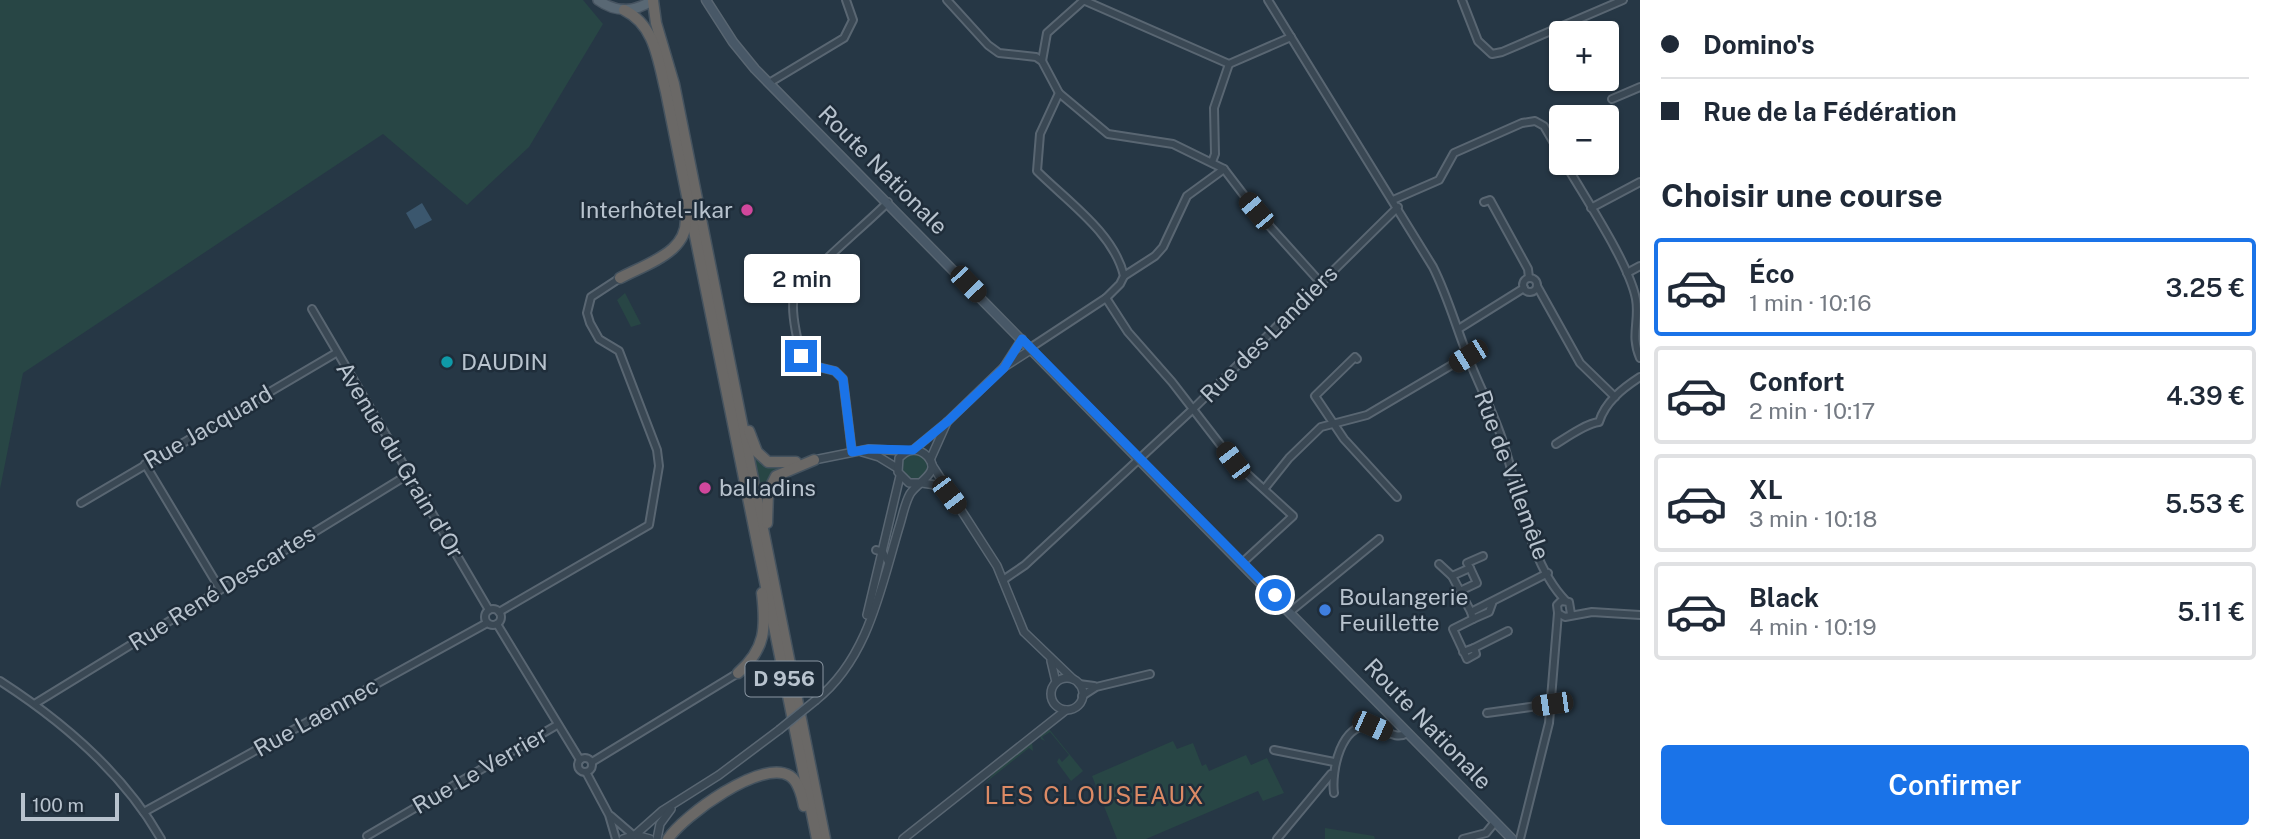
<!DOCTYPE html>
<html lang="fr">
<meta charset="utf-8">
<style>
body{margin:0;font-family:"Public Sans",sans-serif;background:#f2f2f3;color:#1f2937;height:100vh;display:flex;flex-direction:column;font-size:26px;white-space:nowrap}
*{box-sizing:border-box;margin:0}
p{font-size:23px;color:#747a83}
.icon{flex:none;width:38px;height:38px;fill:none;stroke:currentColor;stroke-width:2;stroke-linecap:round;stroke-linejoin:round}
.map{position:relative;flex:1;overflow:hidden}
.details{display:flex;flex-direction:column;background:#fff;width:630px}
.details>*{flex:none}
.banner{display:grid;align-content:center;height:154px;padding:0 21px;background:#fff}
.buttons{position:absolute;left:1549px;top:21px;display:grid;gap:14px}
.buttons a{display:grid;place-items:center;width:70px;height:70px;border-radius:7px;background:#fff;box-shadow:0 2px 5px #0004;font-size:35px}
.scale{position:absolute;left:21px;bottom:18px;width:98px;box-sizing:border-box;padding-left:7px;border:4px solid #b8c3ce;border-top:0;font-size:19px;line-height:24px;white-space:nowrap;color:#b8c3ce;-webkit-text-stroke:5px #1f2d3a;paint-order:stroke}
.end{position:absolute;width:32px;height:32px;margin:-16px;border:9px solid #1a73e8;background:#fff;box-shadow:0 0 0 4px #fff}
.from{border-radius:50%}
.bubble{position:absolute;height:49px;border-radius:7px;background:#fff;box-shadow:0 2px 5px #0004;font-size:23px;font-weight:600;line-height:49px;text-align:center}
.car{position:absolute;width:21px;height:42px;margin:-21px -10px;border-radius:9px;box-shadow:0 0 5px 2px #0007;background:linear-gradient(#222 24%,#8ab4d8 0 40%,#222 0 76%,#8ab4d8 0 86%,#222 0)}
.banner b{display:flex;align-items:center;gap:24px;height:66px;font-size:26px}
.banner b+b{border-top:2px solid #e0e1e3}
.banner i{width:18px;height:18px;background:#1f2937}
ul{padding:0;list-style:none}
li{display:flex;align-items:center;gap:21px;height:98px;margin:0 14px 10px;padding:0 7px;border:4px solid #e0e1e3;border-radius:7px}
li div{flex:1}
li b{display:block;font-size:26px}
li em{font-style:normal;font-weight:600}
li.on{border-color:#1a73e8}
li>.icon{width:63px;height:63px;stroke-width:1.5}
h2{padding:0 21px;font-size:32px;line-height:84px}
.action{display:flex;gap:14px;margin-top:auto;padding:14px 21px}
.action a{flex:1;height:80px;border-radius:7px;background:#1a73e8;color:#fff;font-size:28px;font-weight:600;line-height:80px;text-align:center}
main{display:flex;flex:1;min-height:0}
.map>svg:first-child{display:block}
</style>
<main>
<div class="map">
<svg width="1640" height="839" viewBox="0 0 1640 839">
<rect width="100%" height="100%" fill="#263745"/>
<g fill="#284645">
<path d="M0,0H583L603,24L529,147L467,205L383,134L23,373L0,489Z"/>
<path d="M625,293L641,324L631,327L617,300Z"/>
<path d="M754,454L779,469L764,502Z"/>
<circle cx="914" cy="467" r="13"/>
<path d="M1049,729L1083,771L1071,781L1057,762L1059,758L1062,762L1069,755L1050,732L1042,737L1045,741L1041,739L1040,735Z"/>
<path d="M1173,741L1177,749L1193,743L1202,766L1206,764L1209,771L1246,755L1251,765L1267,758L1284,793L1263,801L1258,791L1146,839H1117L1092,776Z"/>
<path d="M1032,742L1033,751L1029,748L985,783L997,770L985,777Z"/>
<path d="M1325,828L1374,836L1375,839H1325Z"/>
</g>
<path fill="#3b576e" d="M422,203L432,220L415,229L406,213Z"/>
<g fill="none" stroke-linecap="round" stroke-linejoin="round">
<defs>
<g id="minor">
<path d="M947,0L988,45L999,53L1036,57L1042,61L1059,93L1108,134L1173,144L1224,169L1256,211L1320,282"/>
<path d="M1083,0L1229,64"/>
<path d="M1268,0L1433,267C1448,297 1456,327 1468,357C1479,386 1494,413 1503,442C1519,490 1529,564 1566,601"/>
<path d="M1462,0L1478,41L1492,54L1502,52L1623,0"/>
<path d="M1042,61L1047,33L1084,0"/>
<path d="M1229,64L1291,37"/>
<path d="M769,83L844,38L853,20L846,0"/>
<path d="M1059,93L1040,134L1037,171C1067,201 1114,233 1124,276"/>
<path d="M1612,99L1640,87"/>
<path d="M1212,162L1215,154L1214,108L1229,64"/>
<path d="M1565,163C1585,198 1629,263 1636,299C1640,321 1630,335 1640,358"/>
<path d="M1393,200L1439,180L1454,153L1522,123L1535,121L1544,126L1561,155"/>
<path d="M1484,202L1490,200L1528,269L1529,278"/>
<path d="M1591,208L1640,182"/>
<path d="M1627,273L1640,266"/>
<circle cx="1530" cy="285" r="7"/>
<path d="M1537,286L1580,363L1615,397"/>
<path d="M1106,298L1128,332L1172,382L1233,461L1293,516L1242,563"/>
<path d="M312,309L489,610"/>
<path d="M1460,328L1524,288"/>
<path d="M1030,348L1106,298L1120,284L1124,276L1155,256L1163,247L1187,196L1224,169"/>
<path d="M1357,359L1355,357L1315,396L1344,439L1397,497"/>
<path d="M1556,444C1567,437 1587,423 1599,422C1605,402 1623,388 1640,377"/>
<path d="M852,452L843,379L835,371L806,364C799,354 789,307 795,295C807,272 867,224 888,202"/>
<path d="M145,464L220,589"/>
<path d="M1265,488L1289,458L1321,427L1367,415L1467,356"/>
<path d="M81,503L336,353"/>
<path d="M876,550L883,552L888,562"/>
<path d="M1439,564L1452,576L1471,612"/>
<path d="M1470,568L1467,563L1483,556"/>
<path d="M1452,576L1470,568L1477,583L1460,591"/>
<path d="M1003,580L1025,565L1193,409L1398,207"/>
<path d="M1493,601L1489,612L1473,619L1471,612L1548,573"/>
<circle cx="493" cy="617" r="8"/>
<path d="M1291,611L1379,539"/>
<path d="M499,612L649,525L659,466L657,450L619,351L599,339L590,323L587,313L591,297L620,278"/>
<path d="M1571,614L1569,602L1561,601L1557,605L1558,613L1565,617L1592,612L1640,615"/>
<path d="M497,624L580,760"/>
<path d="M1474,648L1508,631"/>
<path d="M1463,652L1474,648L1476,654L1467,659L1453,629L1473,619"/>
<path d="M0,681C62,721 124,774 161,839"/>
<path d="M1079,684L1094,686"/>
<path d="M1082,696L1096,687L1150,674"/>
<path d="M36,703L409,474"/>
<path d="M1487,713L1552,704"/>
<path d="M1274,750L1334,762"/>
<circle cx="585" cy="765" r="7"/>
<path d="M592,762L738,673"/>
<path d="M586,772L609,815L616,839"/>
<path d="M1334,793C1331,771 1341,721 1372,726C1385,728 1394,741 1408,733"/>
<path d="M144,812L487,623"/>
<path d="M611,816L633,835"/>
<path d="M367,836L557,725"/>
<path d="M1277,839L1331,774"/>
<path d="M1463,839L1486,833L1495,822"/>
<path d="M1520,839L1549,723L1558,613"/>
</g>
<g id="tertiary">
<path d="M1004,367L1032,349"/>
<path d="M913,450L947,422L1004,367L1022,339"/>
<path d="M862,452L879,457L897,468"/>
<path d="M814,460L869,449L906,451"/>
<path d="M930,460L947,422"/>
<path d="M932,465L997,566L1024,632L1073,679"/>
<path d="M922,483L936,485L946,492"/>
<path d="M867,615L900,476"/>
<path d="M1051,661L1056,682"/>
<circle cx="1067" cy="694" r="16"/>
<path d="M816,700C869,658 881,586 900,524C903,514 905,503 910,494C917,482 943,472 927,456C918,447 907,449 899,458L898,472L909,483H920"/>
<path d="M635,835L662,811L719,775L779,730"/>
<path d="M623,839L635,835L650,839"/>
<path d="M657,839L660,824L671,809"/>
<path d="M903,839L1066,710"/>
</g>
<path id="secondary" d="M706,0L733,42L755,69L1512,839"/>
<path id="primary" d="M598,0C616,13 635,12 653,0"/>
<g id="trunk">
<path d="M653,1L656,23L674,84L825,839"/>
<path d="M624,10C655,25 658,60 666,92L817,839"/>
<path d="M620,278C648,263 693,251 685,212"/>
<path d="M749,431L757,452L768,462H796"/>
<path d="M767,523L768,492L776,476L814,460"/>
<path d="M738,673C766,649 766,627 762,593"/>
<path d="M668,839C683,816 762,758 790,776C799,782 802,796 804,806"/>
</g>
</defs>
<use href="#minor" stroke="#596672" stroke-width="10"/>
<use href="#tertiary" stroke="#596672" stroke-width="10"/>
<use href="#secondary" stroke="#596672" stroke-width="11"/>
<use href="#primary" stroke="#475461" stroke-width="12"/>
<use href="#trunk" stroke="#45535f" stroke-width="13"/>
<use href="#minor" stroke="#3a4854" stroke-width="6"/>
<use href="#tertiary" stroke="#3a4854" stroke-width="7"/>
<use href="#secondary" stroke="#485867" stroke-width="8"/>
<use href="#primary" stroke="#596874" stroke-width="9"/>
<use href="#trunk" stroke="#6a6866" stroke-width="10"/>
<defs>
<path id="tertiary-bridge" d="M779,730L816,700"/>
</defs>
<use href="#tertiary-bridge" stroke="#596672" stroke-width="10" stroke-linecap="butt"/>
<use href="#tertiary-bridge" stroke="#3a4854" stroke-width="7"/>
</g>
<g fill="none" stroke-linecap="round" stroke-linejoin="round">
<path stroke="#1a73e8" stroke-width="9" d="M801,356L806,364L835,371L843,379L852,452L869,449L913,450L947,422L1004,368L1022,339L1275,595"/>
</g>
<g fill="#d1479c" stroke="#1f2d3a" stroke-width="2.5">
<circle cx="747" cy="210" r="7"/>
<circle cx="705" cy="488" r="7"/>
</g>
<circle fill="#0f9aa8" stroke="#1f2d3a" stroke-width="2.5" cx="447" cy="362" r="7"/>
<circle fill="#3f7fe0" stroke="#1f2d3a" stroke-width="2.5" cx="1325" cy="610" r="7"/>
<g text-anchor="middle" stroke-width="5" stroke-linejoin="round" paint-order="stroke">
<rect fill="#1f2d3a" stroke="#8a96a2" stroke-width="2" x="745.5" y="661.5" width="77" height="35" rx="5"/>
<g font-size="21" font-weight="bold" fill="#b8c3ce">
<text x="784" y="686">D 956</text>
</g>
<g font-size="23" fill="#b8c3ce" stroke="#1f2d3a">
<text transform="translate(883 170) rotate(45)" y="8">Route Nationale</text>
<text transform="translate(1269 334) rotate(-45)" y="8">Rue des Landiers</text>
<text transform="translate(208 427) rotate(-30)" y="8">Rue Jacquard</text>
<text transform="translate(400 460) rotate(59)" y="8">Avenue du Grain d'Or</text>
<text transform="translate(1512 475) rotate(70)" y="8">Rue de Villemêle</text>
<text transform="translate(222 588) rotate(-32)" y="8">Rue René Descartes</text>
<text transform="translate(316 717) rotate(-29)" y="8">Rue Laennec</text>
<text transform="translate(1428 724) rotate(46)" y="8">Route Nationale</text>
<text transform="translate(480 770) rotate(-30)" y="8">Rue Le Verrier</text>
</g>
<g font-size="23" fill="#b8c3ce" stroke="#1f2d3a" text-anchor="start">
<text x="733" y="218" text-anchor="end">Interhôtel-Ikar</text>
<text x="461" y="370">DAUDIN</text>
<text x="719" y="496">balladins</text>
<text x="1339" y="605">Boulangerie<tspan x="1339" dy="26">Feuillette</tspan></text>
</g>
<g font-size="24" letter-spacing="2" fill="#dc8a65" stroke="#1f2d3a">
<text x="1095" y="804">LES CLOUSEAUX</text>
</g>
</g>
</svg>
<div class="buttons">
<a>+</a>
<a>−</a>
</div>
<div class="scale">100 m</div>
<i class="end from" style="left:1275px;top:595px"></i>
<i class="end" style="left:801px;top:356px"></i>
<div class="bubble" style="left:744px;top:254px;width:116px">2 min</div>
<i class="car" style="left:1256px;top:211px;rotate:320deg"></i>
<i class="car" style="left:968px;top:284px;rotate:136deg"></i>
<i class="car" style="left:1468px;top:356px;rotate:238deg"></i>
<i class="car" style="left:1233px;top:461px;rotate:323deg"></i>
<i class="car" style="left:949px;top:495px;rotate:143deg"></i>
<i class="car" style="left:1552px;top:704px;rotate:262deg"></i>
<i class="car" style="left:1372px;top:726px;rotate:114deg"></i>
</div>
<section class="details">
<div class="banner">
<b><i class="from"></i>Domino's</b>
<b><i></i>Rue de la Fédération</b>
</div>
<h2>Choisir une course</h2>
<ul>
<li class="on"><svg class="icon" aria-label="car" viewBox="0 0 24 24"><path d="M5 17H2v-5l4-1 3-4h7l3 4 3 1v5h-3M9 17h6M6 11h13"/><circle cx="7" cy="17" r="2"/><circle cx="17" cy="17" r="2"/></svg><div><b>Éco</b><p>1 min · 10:16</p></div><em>3.25 €</em></li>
<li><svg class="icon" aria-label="car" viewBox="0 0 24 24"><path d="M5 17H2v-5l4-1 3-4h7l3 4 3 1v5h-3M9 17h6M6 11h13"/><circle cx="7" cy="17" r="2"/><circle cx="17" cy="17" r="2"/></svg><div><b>Confort</b><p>2 min · 10:17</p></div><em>4.39 €</em></li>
<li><svg class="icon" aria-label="car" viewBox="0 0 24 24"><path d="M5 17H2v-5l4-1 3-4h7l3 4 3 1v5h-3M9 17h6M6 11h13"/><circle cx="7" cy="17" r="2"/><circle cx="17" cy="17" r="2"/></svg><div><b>XL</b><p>3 min · 10:18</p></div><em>5.53 €</em></li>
<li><svg class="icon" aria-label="car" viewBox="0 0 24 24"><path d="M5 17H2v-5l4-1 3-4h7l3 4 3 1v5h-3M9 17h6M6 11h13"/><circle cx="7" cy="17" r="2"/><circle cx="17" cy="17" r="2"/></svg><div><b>Black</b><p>4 min · 10:19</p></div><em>5.11 €</em></li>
</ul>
<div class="action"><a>Confirmer</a></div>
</section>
</main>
